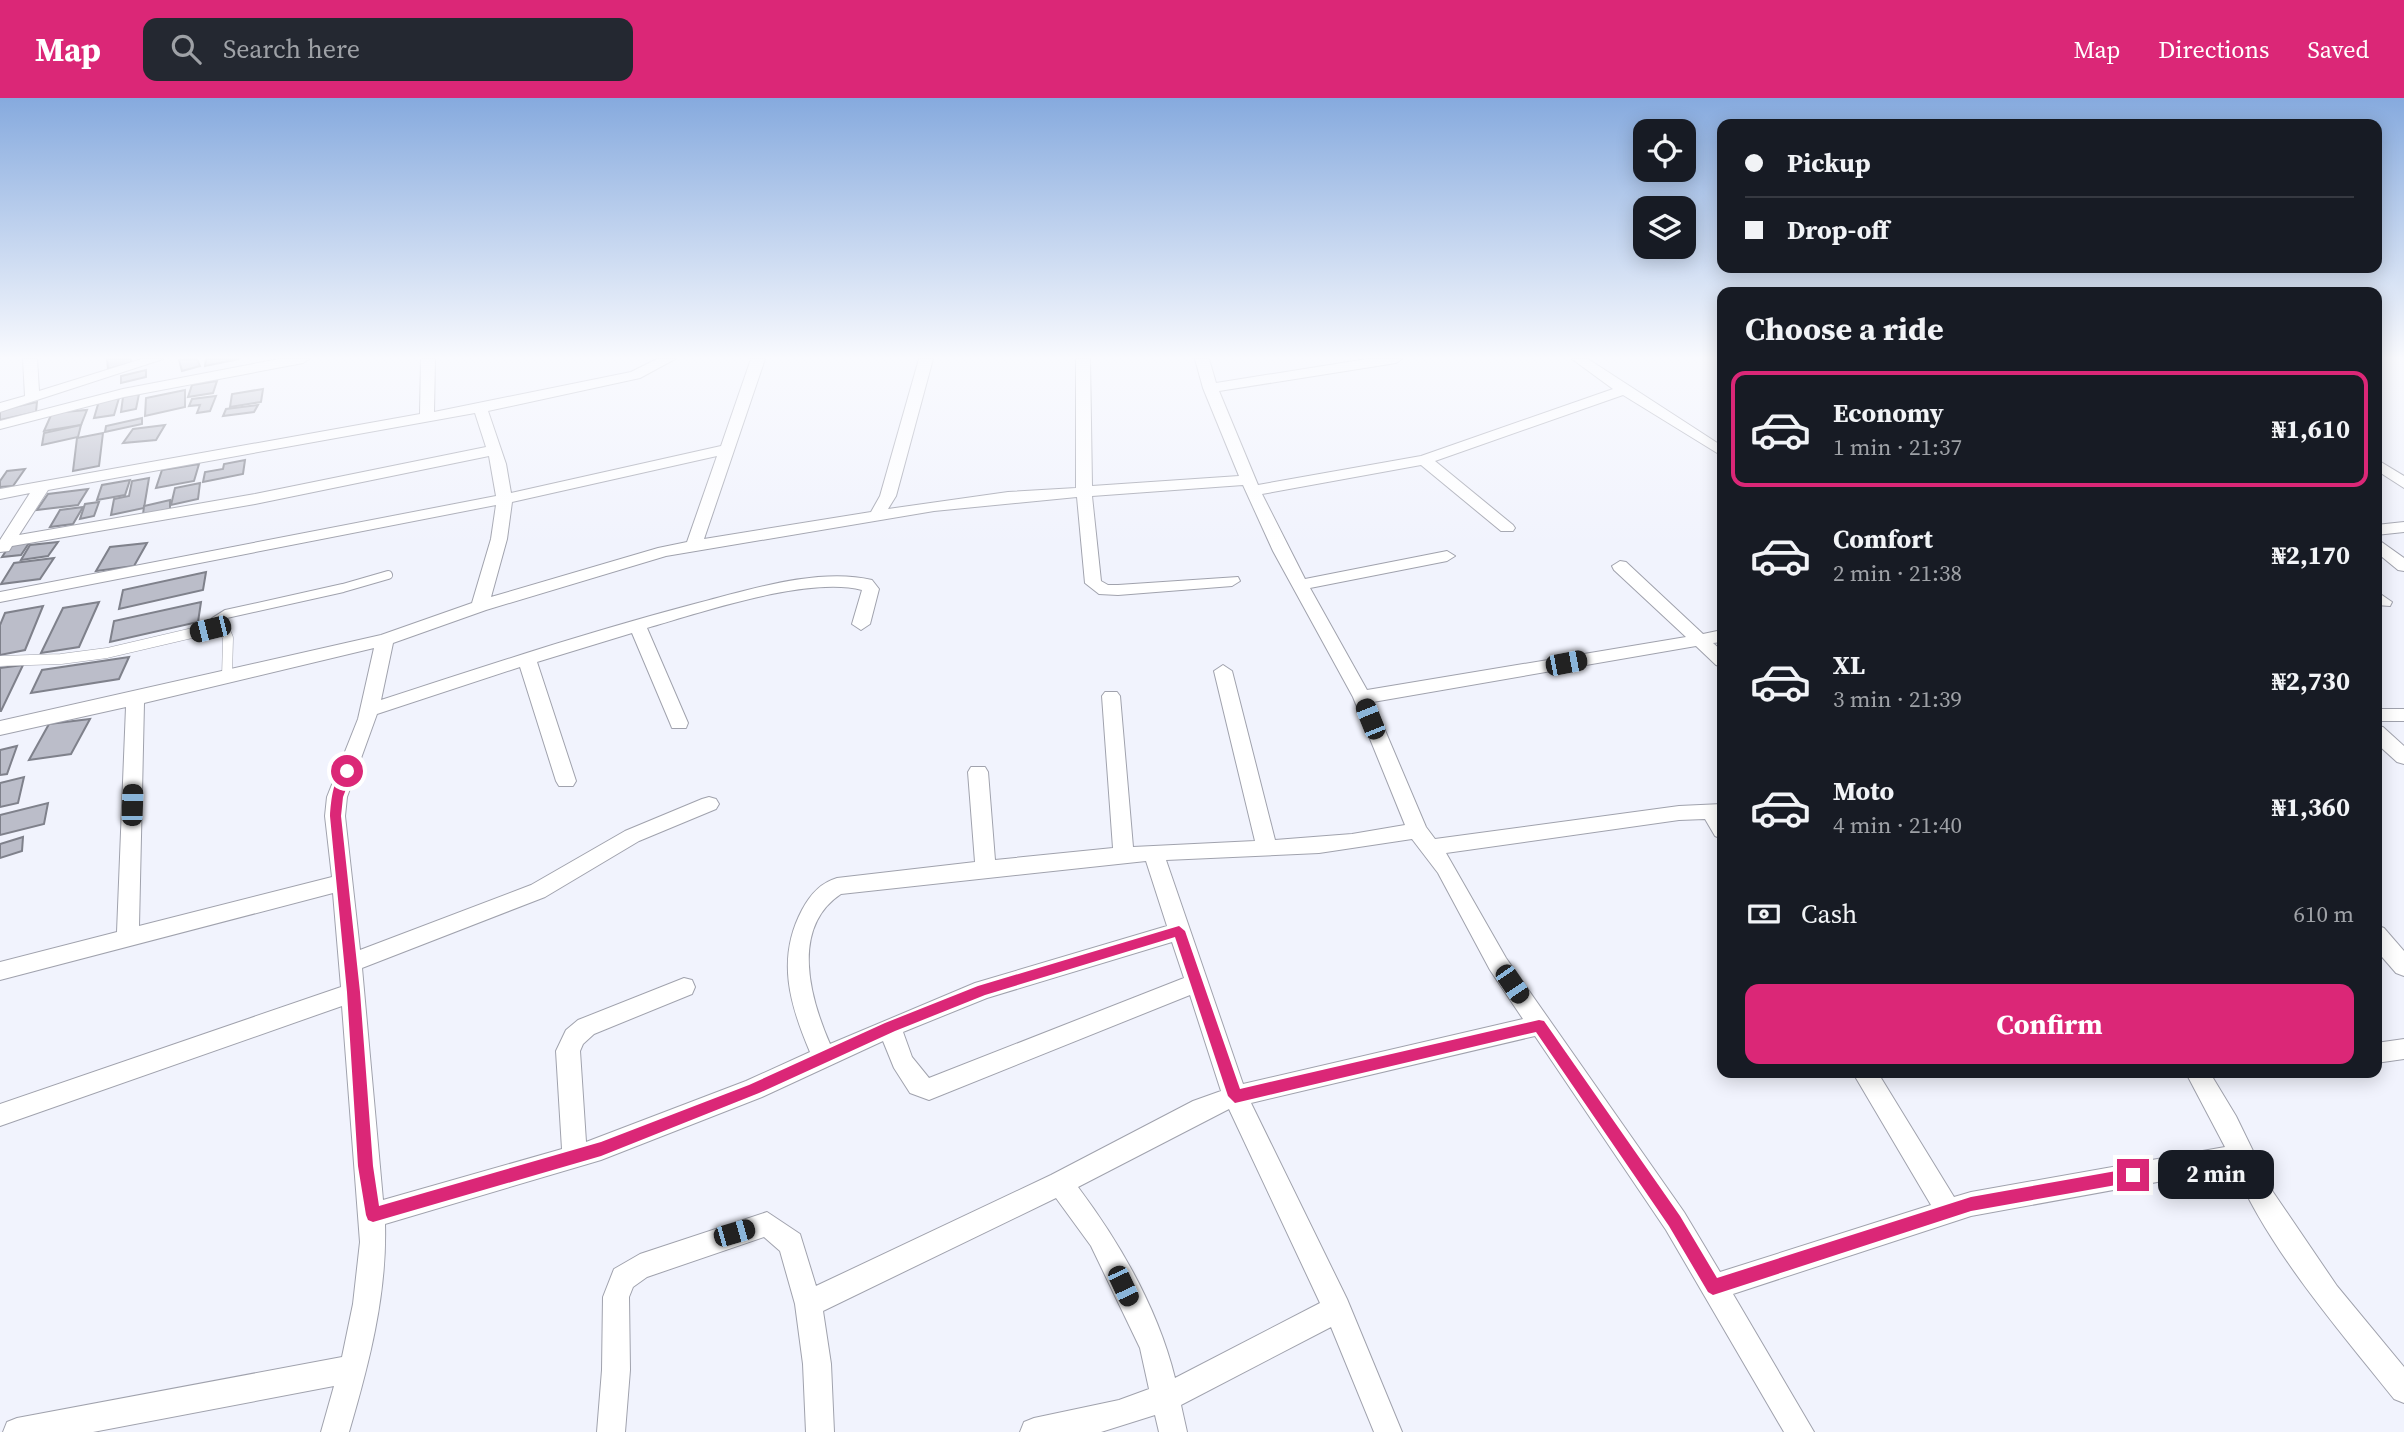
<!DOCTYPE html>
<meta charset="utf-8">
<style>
body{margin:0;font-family:"Source Serif 4",serif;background:#242831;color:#f1f3f6;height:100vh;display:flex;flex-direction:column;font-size:26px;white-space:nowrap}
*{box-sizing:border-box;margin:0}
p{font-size:23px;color:#9ea1a6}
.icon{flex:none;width:38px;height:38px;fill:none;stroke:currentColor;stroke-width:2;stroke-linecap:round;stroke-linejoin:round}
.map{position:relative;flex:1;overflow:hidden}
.details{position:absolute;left:1717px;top:189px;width:665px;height:791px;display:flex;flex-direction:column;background:#171b24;border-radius:14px;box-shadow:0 4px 18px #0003}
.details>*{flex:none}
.hud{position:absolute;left:1717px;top:21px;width:665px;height:154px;border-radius:14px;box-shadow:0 4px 18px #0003;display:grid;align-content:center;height:154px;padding:0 28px;background:#171b24}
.tools{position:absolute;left:1633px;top:21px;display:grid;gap:14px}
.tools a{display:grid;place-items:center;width:63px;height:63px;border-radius:14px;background:#171b24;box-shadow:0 4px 18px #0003;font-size:35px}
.end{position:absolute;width:32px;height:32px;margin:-16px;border:9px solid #db2777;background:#fff;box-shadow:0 0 0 4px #fff}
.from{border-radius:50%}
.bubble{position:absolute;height:49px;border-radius:14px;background:#171b24;box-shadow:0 4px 18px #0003;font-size:23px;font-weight:700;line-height:49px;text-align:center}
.car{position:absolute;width:21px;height:42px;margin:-21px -10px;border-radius:9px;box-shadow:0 0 5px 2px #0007;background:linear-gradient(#222 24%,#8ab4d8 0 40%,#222 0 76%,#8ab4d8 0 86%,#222 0)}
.hud b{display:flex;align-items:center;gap:24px;height:66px;font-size:26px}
.hud b+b{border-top:2px solid #363941}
.hud i{width:18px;height:18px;background:#f1f3f6}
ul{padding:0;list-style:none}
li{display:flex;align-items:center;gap:21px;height:116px;margin:0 14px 10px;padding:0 14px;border:4px solid transparent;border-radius:14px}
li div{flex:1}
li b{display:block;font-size:26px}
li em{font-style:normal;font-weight:700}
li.on{border-color:#db2777}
li>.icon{width:63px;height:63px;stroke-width:1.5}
h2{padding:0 28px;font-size:32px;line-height:84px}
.pay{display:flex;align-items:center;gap:18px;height:77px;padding:0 28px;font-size:26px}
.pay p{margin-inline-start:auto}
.action{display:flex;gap:14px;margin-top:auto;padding:14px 28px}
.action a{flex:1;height:80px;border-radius:14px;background:#db2777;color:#fff;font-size:28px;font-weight:700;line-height:80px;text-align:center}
header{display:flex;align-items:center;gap:42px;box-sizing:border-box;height:98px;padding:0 35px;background:#db2777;color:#fff}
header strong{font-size:33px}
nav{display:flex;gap:38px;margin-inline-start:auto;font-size:24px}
.search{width:490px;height:63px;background:#242831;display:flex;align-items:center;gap:18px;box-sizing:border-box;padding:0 24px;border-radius:14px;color:#9ea1a6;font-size:26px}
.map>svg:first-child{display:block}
</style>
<header>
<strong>Map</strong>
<div class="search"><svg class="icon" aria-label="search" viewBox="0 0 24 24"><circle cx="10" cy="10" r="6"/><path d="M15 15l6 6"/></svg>Search here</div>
<nav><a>Map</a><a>Directions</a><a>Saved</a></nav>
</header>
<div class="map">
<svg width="2404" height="1334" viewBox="0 0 2404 1334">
<rect width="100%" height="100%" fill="#f1f3fd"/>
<g fill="#bbbdc9" stroke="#7f818b" stroke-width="2">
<path d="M107,261H131V265L108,271Z"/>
<path d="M197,261L200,268L182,273L179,262Z"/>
<path d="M206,261H239L205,268Z"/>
<path d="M146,272V279L121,285V278Z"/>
<path d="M217,283L213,295L188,299L192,287Z"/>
<path d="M263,291L261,304L230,309L232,296Z"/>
<path d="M185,292V309L145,318L146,300Z"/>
<path d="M139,296L136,311L121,314L123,299Z"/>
<path d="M216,298L210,313L197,315L200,307L189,308L192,301Z"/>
<path d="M119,300L114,317L94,320L99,303Z"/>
<path d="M37,304L36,314L0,322V312Z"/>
<path d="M258,307L254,314L223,318L226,311Z"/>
<path d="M87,312L81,327L44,333L52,315Z"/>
<path d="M142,320V326L105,334L106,328Z"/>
<path d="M81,327L78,339L42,347L44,335Z"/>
<path d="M165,327L156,342L123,345L133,331Z"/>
<path d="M103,335L99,368L73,373L77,340Z"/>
<path d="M245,362L243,376L203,384L205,374L223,371L224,366Z"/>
<path d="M199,366L194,383L156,390L162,372Z"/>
<path d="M25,371L13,388L0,389V383L7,373Z"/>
<path d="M149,380L144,410L111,417L114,401L129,398L132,383Z"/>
<path d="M130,382L125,397L97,402L102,387Z"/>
<path d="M200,385L198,401L171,407L175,390Z"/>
<path d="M88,391L78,407L37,412L48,396Z"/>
<path d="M170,402V411L143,417L144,408Z"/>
<path d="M99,404L94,418L80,421L85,406Z"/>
<path d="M83,409L73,426L50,429L60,412Z"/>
<path d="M31,442L21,457L2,459L12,444Z"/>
<path d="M58,444L48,458L21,462L30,447Z"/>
<path d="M147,445L134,468L96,473L110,449Z"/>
<path d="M54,460L40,481L1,486L14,465Z"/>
<path d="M206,474L203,492L119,511L123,492Z"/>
<path d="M99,504L79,549L41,555L63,510Z"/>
<path d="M201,504L198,524L110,544L114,523Z"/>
<path d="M43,508L25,552L0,557V527L5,515Z"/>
<path d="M129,559L119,581L31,595L42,572Z"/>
<path d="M23,567L1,613H0V570Z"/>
<path d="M90,621L71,656L29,662L49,626Z"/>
<path d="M17,648L7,676L0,677V652Z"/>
<path d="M24,679L18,705L0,709V685Z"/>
<path d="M48,705L44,726L0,737V717Z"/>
<path d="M23,739L22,753L0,760V746Z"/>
</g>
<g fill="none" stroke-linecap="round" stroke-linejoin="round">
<defs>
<g id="lane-far1">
<path d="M210,531L215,523L226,516L343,490L388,477"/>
<path d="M194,535L210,531L224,532L225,535"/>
</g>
<g id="lane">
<path d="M225,533L228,540L227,579"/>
<path d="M0,563L61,561L107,555L201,533"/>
</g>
<g id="street">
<path d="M23,261H37L39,293L142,261H163L0,314V305L25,298Z"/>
<path d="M279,261H309L303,265L124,299L0,331V323L123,291Z"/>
<path d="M421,261H435L434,314L631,274L657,261H675L640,280L488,313L506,366L511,395L721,348L751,261H765L704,441L871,414L880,398L919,261H933L896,398L888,411L1008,394L1076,390V261H1090L1092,388L1239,378L1203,290L1195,261H1209L1216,285L1367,261H1402L1396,265L1219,293L1258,387L1421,358L1613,291L1572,261H1588L1722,348V358L1623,297L1435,363L1513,427L1515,430L1513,433H1501L1421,367L1262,396L1305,481L1447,453L1455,458L1447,463L1310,490L1367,592L1686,539L1614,472L1612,468L1620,463L1626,464L1703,536L1722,532V544L1713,545L1722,553V569L1716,567L1696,548L1373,604L1426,729L1435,741L1679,708L1722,706V741L1715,738L1705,721L1679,722L1446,755L1506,860L1684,1114L1720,1174L1931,1107L1853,975H1878L1954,1099L1971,1094L2225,1049L2186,975H2210L2236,1018L2273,1094L2337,1188L2404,1269V1305L2394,1301C2338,1231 2270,1153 2234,1070L1971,1118L1733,1196L1814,1334H1784L1666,1132L1535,938L1251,1005L1347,1201L1402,1334H1374L1331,1229L1181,1307L1187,1334H1159L1155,1317L1101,1334H1020L1024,1324L1034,1320L1119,1302L1149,1291L1140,1250L1091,1148L1056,1100L823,1213L831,1266L834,1334H806L803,1266L795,1206L780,1153L764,1139L647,1179L633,1189L629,1199L630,1272L625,1334H597L602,1272L603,1199L614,1171L640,1156L767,1114L800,1136L816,1188L1051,1077L1193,1003L1221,993L1190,897L929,1002L910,995L894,970L883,943L762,999L601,1062L385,1126C387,1197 369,1266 349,1334H321L334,1288L93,1334H3L7,1324L17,1320L342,1259L353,1206L360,1144L342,908L0,1028V1006L341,889L333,795L0,882V864L117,834L126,609L0,637V623L381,537L472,505L491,441L496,407L0,504V494L496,398L489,358L255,406L12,448L9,453L0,454V442L30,395L0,401V391L420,316ZM475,315L486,349L255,396L19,437L48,392ZM717,358L687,444L658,450L491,499L507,441L512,404ZM1243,387L1273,453L1353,599L1405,727L1352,736L1275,742L1232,573L1223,567L1214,573L1255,743L1133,749L1120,598L1117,594H1105L1102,598L1113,750L995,762L988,674L985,669H971L968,674L975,764L837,780C820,785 810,797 802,812C776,861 790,907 810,954L746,983L586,1044L580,953L583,946L594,936L692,896L695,889L692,882L684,880L578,922L566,932L556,953L562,1051L383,1102L362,870L545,799L639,743L716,711L719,706L716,701L709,699L702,701L625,733L531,787L360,852L345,718L347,699L377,616L520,569L556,683L559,688H573L576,683L537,564L632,535L670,625L672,630H686L688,625L647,530C702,514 808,478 862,492L852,526L861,532L870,526L879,491L872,482C819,469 749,492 698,505C591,533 486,568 381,602L393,545L486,512L666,458L934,413L1077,399L1085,485L1099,496L1118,497L1232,488L1240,483L1238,479L1118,487H1108L1101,483L1092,398ZM374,550L358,621L327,699L325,718L332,779L139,828L144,605ZM1412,741L1438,775L1490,872L1523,921L1243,986L1166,762L1319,755ZM1146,763L1167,828L975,885L830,946C810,900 790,830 841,796ZM1172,844L1184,880L929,980L912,959L903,934L987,900ZM1229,1011L1320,1205L1175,1280C1158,1211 1120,1145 1078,1089Z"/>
<path d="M2376,361L2404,378V390L2376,372Z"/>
<path d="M2404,424V434L2376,437V427Z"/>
<path d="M2376,440L2404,460V473L2398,472L2376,454Z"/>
<path d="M2376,493L2392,504L2390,508L2376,507Z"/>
<rect x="2376" y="611" width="28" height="12"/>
<path d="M2376,628L2383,629L2404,648V666L2397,664L2376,645Z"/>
<path d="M2376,827L2384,830L2404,853V878L2396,875L2376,852Z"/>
<path d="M2404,941V961L2376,965V945Z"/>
</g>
</defs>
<use href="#lane-far1" stroke="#a0a2ad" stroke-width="10"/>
<use href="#lane" stroke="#a0a2ad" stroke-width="11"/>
<use href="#street" stroke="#a0a2ad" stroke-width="2"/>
<use href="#lane-far1" stroke="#fff" stroke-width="8"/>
<use href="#lane" stroke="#fff" stroke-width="10"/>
<use href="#street" fill="#fff" fill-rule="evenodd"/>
</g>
<linearGradient id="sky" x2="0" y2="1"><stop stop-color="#86aade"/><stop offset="0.58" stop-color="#f9fafe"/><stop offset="1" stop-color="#f9fafe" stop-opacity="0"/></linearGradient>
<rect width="2404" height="448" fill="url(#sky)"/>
<path fill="#db2777" d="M347,669L353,673L343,699L341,718L360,894L373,1068L379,1108L601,1044L749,987L885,925L978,888L1179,828L1185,833L1240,991L1539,922L1544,923L1680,1118L1717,1180L1971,1099L2133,1070L2140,1077L2133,1084L1971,1113L1713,1197L1708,1194L1669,1128L1536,934L1235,1005L1228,998L1175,839L985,897L895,933L759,995L601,1058L373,1124L368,1122L366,1117L358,1068L347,894L330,718C331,703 333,677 347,669Z"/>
</svg>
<div class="tools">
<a><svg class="icon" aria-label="locate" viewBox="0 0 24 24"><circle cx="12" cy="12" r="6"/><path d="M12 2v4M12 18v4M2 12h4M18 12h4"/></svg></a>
<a><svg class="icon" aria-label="layers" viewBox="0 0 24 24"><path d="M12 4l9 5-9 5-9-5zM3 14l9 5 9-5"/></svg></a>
</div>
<i class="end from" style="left:347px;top:673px"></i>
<i class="end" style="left:2133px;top:1077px"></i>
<div class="bubble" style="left:2158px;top:1052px;width:116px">2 min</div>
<i class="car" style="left:210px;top:531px;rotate:256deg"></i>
<i class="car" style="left:1566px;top:565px;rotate:79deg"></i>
<i class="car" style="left:1370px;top:621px;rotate:338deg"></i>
<i class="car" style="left:132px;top:707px;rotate:2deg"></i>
<i class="car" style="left:1512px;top:886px;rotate:146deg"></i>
<i class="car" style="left:734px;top:1135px;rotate:74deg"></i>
<i class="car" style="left:1123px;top:1188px;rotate:155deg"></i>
<div class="hud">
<b><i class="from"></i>Pickup</b>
<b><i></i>Drop-off</b>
</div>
<section class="details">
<h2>Choose a ride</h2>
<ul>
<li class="on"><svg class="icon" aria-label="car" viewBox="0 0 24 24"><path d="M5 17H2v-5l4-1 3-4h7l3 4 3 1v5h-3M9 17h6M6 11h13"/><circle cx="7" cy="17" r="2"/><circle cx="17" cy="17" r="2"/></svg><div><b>Economy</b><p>1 min · 21:37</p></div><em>₦1,610</em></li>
<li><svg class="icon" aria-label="car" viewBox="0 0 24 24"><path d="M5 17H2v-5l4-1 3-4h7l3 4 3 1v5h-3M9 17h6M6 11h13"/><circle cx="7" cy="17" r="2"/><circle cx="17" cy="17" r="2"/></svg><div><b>Comfort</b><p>2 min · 21:38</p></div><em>₦2,170</em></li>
<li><svg class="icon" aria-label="car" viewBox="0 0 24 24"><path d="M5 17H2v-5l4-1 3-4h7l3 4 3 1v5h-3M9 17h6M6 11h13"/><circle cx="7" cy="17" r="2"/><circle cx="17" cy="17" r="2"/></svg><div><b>XL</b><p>3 min · 21:39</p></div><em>₦2,730</em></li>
<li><svg class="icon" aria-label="car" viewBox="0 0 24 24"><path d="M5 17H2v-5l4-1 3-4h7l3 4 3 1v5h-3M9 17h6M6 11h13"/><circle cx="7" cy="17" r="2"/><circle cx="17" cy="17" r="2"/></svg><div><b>Moto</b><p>4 min · 21:40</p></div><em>₦1,360</em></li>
</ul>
<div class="pay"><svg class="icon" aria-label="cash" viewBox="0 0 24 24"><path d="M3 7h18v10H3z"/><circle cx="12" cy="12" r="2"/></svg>Cash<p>610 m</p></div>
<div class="action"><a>Confirm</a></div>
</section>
</div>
